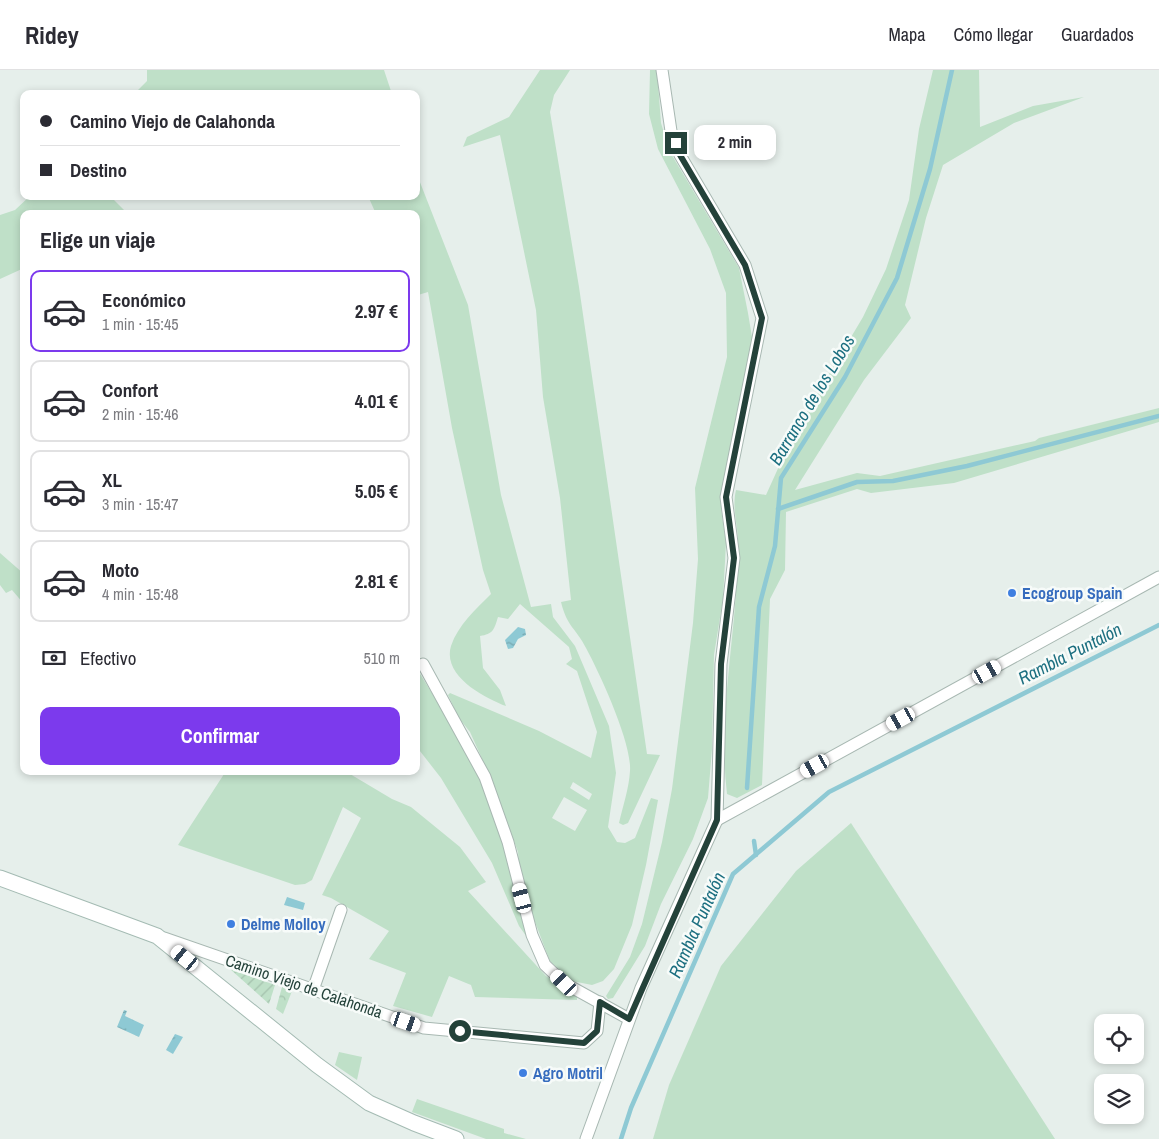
<!DOCTYPE html>
<html lang="es">
<meta charset="utf-8">
<style>
body{margin:0;font-family:"Archivo Narrow",sans-serif;background:#f2f2f3;color:#2b2b33;height:100vh;display:flex;flex-direction:column;font-size:19px;white-space:nowrap}
*{box-sizing:border-box;margin:0}
p{font-size:16px;color:#7c7c81}
.icon{flex:none;width:28px;height:28px;fill:none;stroke:currentColor;stroke-width:2;stroke-linecap:round;stroke-linejoin:round}
.map{position:relative;flex:1;overflow:hidden}
.drawer{position:absolute;left:20px;top:140px;width:400px;height:565px;display:flex;flex-direction:column;background:#fff;border-radius:10px;box-shadow:0 2px 8px #0003}
.drawer>*{flex:none}
.hud{position:absolute;left:20px;top:20px;width:400px;height:110px;border-radius:10px;box-shadow:0 2px 8px #0003;display:grid;align-content:center;height:110px;padding:0 20px;background:#fff}
.fabs{position:absolute;left:1094px;top:944px;display:grid;gap:10px}
.fabs a{display:grid;place-items:center;width:50px;height:50px;border-radius:10px;background:#fff;box-shadow:0 2px 8px #0003;font-size:25px}
.end{position:absolute;width:22px;height:22px;margin:-11px;border:6px solid #24423a;background:#fff;box-shadow:0 0 0 2px #fff}
.from{border-radius:50%}
.bubble{position:absolute;height:35px;border-radius:10px;background:#fff;box-shadow:0 2px 8px #0003;font-size:16px;font-weight:700;line-height:35px;text-align:center}
.car{position:absolute;width:15px;height:30px;margin:-15px -8px;border-radius:6px;box-shadow:0 0 4px 1px #0007;background:linear-gradient(#fff 24%,#345 0 40%,#fff 0 76%,#345 0 86%,#fff 0)}
.hud b{display:flex;align-items:center;gap:18px;height:48px;font-size:19px}
.hud b+b{border-top:1px solid #e1e1e2}
.hud i{width:12px;height:12px;background:#2b2b33}
ul{padding:0;list-style:none}
li{display:flex;align-items:center;gap:15px;height:82px;margin:0 10px 8px;padding:0 10px;border:2px solid #e1e1e2;border-radius:10px}
li div{flex:1}
li b{display:block;font-size:19px}
li em{font-style:normal;font-weight:700}
li.active{border-color:#7c3aed}
li>.icon{width:45px;height:45px;stroke-width:1.5}
h2{padding:0 20px;font-size:22px;line-height:60px}
.pay{display:flex;align-items:center;gap:12px;height:55px;padding:0 20px;font-size:19px}
.pay p{margin-inline-start:auto}
.primary-button{display:flex;gap:10px;margin-top:auto;padding:10px 20px}
.primary-button a{flex:1;height:58px;border-radius:10px;background:#7c3aed;color:#fff;font-size:20px;font-weight:700;line-height:58px;text-align:center}
header{display:flex;align-items:center;gap:30px;box-sizing:border-box;height:70px;padding:0 25px;background:#fff;border-bottom:1px solid #e1e1e2}
header strong{font-size:24px}
nav{display:flex;gap:28px;margin-inline-start:auto;font-size:18px}
.map>svg:first-child{display:block}
</style>
<header>
<strong>Ridey</strong>
<nav><a>Mapa</a><a>Cómo llegar</a><a>Guardados</a></nav>
</header>
<div class="map">
<svg width="1159" height="1069" viewBox="0 0 1159 1069">
<defs>
<pattern id="park-crowns" width="20" height="18" patternUnits="userSpaceOnUse" patternTransform="scale(1.25)"><rect width="20" height="18" fill="#bfe0c8"/><path d="M2 6a3 3 0 1 1 6 0M12 15a3 3 0 1 1 6 0" fill="none" stroke="#a4c1ad"/></pattern>
<pattern id="garden-furrows" width="10" height="10" patternUnits="userSpaceOnUse" patternTransform="scale(1.25)"><rect width="10" height="10" fill="#bfe0c8"/><path d="M-1 1l2-2M0 10L10 0M9 11l2-2" fill="none" stroke="#a4c1ad"/></pattern>
<pattern id="water-ripples" width="26" height="14" patternUnits="userSpaceOnUse" patternTransform="scale(1.25)"><rect width="26" height="14" fill="#8ec9d4"/><path d="M2 4q2-2 4 0t4 0M15 11q2-2 4 0t4 0" fill="none" stroke="#74a5ad"/></pattern>
</defs>
<rect width="100%" height="100%" fill="#e6efeb"/>
<g fill="#bfe0c8" fill-rule="evenodd">
<path d="M147,0H384L392,24H229L218,20L212,24H134L147,11Z"/>
<path d="M540,0H570L554,25L550,42L579,217L647,684L660,685L628,753L623,755L619,753C623,736 629,718 630,701C632,673 600,604 586,578C576,558 567,557 561,532L571,530L560,428L543,327L536,240L500,65L463,77L467,67L509,47Z"/>
<path d="M650,0H657L661,53L670,82L739,198L748,243L753,273L722,421L721,439L726,473L723,529L714,585L712,679L708,728L693,769L661,834L645,876L613,928L608,929L606,926L630,887L642,854L662,772L672,719L693,553L698,489L695,418L727,287L726,223L710,179L658,79L649,44Z"/>
<path d="M933,0H979L980,57L1033,36L1084,27L1014,53L943,95L926,148L905,235L911,248L864,310L795,420L857,403L880,406L1035,371L1039,368L1159,338V352L954,413L871,423L857,419L786,442L785,500L770,529L762,715L737,728L727,724C718,650 734,577 737,504C737,492 739,481 738,469C737,452 732,437 736,420L766,425L795,361L863,247L886,199L909,130L919,59Z"/>
<path d="M416,102L468,235L501,425L531,537L551,534L553,547L575,576L609,656L616,703L608,757L617,772L625,773L635,768L651,728L658,730L646,795L632,855L614,899L603,911L592,915L572,911L550,891L546,881L532,844L519,797L518,782L493,713L470,662L459,648L448,625L450,623L539,661L591,688L597,662L577,601L566,594L572,589L569,577L520,534L508,549L498,547C494,560 493,564 480,566L483,598L500,620L506,636C485,628 442,606 451,576C458,555 476,539 491,524L483,500L452,358L428,222L418,225L416,223V144H376L368,126H416ZM573,712L592,724L589,730L570,718ZM564,727L587,740L575,761L552,748Z"/>
<path d="M30,126H110L128,144H24V198L0,209V145L15,140Z"/>
<path d="M0,483L24,504V534L12,520L6,523L0,515Z"/>
<path d="M416,597C434,628 455,657 471,689C499,746 513,809 529,870L519,856L492,793L441,708L416,676Z"/>
<path d="M226,701H345L392,729L411,737L460,777L486,812L468,821L546,906L577,927V930L475,927L471,915L449,906L432,947L393,936L406,903L369,889L389,861L331,828L322,825L361,748L343,737L312,810L305,814L295,815L178,775Z"/>
<path d="M851,753L1055,1069H653L669,1015L721,896L796,801Z"/>
<path d="M339,982L362,987L357,1010L335,995Z"/>
<path d="M417,1029L504,1059V1063L526,1069H486L412,1042Z"/>
</g>
<path fill="url(#park-crowns)" d="M282,917L292,921L283,944L276,939Z"/>
<path fill="url(#garden-furrows)" d="M230,899L275,915L269,934Z"/>
<g fill="url(#water-ripples)">
<path d="M518,557L525,559L526,565L518,569L513,578L508,579L505,570Z"/>
<path d="M287,827L305,833L303,840L284,835Z"/>
<path d="M124,940L127,941L125,946L144,955L139,967L117,957Z"/>
<path d="M175,964L183,967L173,984L166,980Z"/>
</g>
<g fill="none" stroke-linecap="round" stroke-linejoin="round">
<g stroke="#8ec9d4" stroke-width="4.5">
<path d="M778,439L857,412L893,411L967,396L1159,346"/>
<path d="M747,718L759,537L775,476L781,408L845,307L897,208L930,99L952,0"/>
<path d="M754,771L756,785"/>
<path d="M621,1069L631,1038L733,804L829,722L1159,555"/>
</g>
<defs>
<g id="street">
<path d="M423,594L485,707L508,772L532,865L545,895L564,913L629,949"/>
<path d="M717,750L1159,507"/>
<path d="M164,868L424,958L584,973L597,961L600,932"/>
<path d="M313,920L341,840"/>
<path d="M586,1069L641,918L717,750L721,594L734,488L726,427L762,248L745,195L680,85L671,61L662,0"/>
</g>
<path id="secondary" d="M0,808L157,866L317,995L369,1033L414,1053L456,1069"/>
</defs>
<use href="#street" stroke="#a8b8b2" stroke-width="13"/>
<use href="#secondary" stroke="#a4bbb3" stroke-width="17"/>
<use href="#street" stroke="#fff" stroke-width="11"/>
<use href="#secondary" stroke="#fff" stroke-width="15"/>
</g>
<g fill="none" stroke-linecap="round" stroke-linejoin="round">
<path stroke="#24423a" stroke-width="6" d="M460,961L584,973L597,961L600,932L629,949L717,750L721,594L734,488L726,427L762,248L745,195L680,85L676,73"/>
</g>
<g fill="#3f7fe0" stroke="#f7fbf9" stroke-width="2">
<circle cx="1012" cy="523" r="5"/>
<circle cx="231" cy="854" r="5"/>
<circle cx="523" cy="1003" r="5"/>
</g>
<g text-anchor="middle" stroke-width="5" stroke-linejoin="round" paint-order="stroke">
<g font-size="16" font-weight="bold" fill="#366cbe" stroke="#f7fbf9" text-anchor="start">
<text x="1022" y="529">Ecogroup Spain</text>
<text x="241" y="860">Delme Molloy</text>
<text x="533" y="1009">Agro Motril</text>
</g>
<g font-size="16" fill="#24423a" stroke="#f7fbf9">
<text transform="translate(304 916) rotate(19)" y="6">Camino Viejo de Calahonda</text>
</g>
<g font-size="18" font-style="italic" fill="#1c6f80" stroke="#f7fbf9">
<text transform="translate(812 330) rotate(-59)" y="6">Barranco de los Lobos</text>
<text transform="translate(1070 584) rotate(-27)" y="6">Rambla Puntalón</text>
<text transform="translate(697 855) rotate(-66)" y="6">Rambla Puntalón</text>
</g>
</g>
</svg>
<div class="fabs">
<a><svg class="icon" aria-label="locate" viewBox="0 0 24 24"><circle cx="12" cy="12" r="6"/><path d="M12 2v4M12 18v4M2 12h4M18 12h4"/></svg></a>
<a><svg class="icon" aria-label="layers" viewBox="0 0 24 24"><path d="M12 4l9 5-9 5-9-5zM3 14l9 5 9-5"/></svg></a>
</div>
<i class="end from" style="left:460px;top:961px"></i>
<i class="end" style="left:676px;top:73px"></i>
<div class="bubble" style="left:694px;top:55px;width:82px">2 min</div>
<i class="car" style="left:987px;top:602px;rotate:61deg"></i>
<i class="car" style="left:901px;top:649px;rotate:241deg"></i>
<i class="car" style="left:815px;top:696px;rotate:241deg"></i>
<i class="car" style="left:522px;top:828px;rotate:345deg"></i>
<i class="car" style="left:185px;top:888px;rotate:309deg"></i>
<i class="car" style="left:564px;top:913px;rotate:314deg"></i>
<i class="car" style="left:406px;top:952px;rotate:109deg"></i>
<div class="hud">
<b><i class="from"></i>Camino Viejo de Calahonda</b>
<b><i></i>Destino</b>
</div>
<section class="drawer">
<h2>Elige un viaje</h2>
<ul>
<li class="active"><svg class="icon" aria-label="car" viewBox="0 0 24 24"><path d="M5 17H2v-5l4-1 3-4h7l3 4 3 1v5h-3M9 17h6M6 11h13"/><circle cx="7" cy="17" r="2"/><circle cx="17" cy="17" r="2"/></svg><div><b>Económico</b><p>1 min · 15:45</p></div><em>2.97 €</em></li>
<li><svg class="icon" aria-label="car" viewBox="0 0 24 24"><path d="M5 17H2v-5l4-1 3-4h7l3 4 3 1v5h-3M9 17h6M6 11h13"/><circle cx="7" cy="17" r="2"/><circle cx="17" cy="17" r="2"/></svg><div><b>Confort</b><p>2 min · 15:46</p></div><em>4.01 €</em></li>
<li><svg class="icon" aria-label="car" viewBox="0 0 24 24"><path d="M5 17H2v-5l4-1 3-4h7l3 4 3 1v5h-3M9 17h6M6 11h13"/><circle cx="7" cy="17" r="2"/><circle cx="17" cy="17" r="2"/></svg><div><b>XL</b><p>3 min · 15:47</p></div><em>5.05 €</em></li>
<li><svg class="icon" aria-label="car" viewBox="0 0 24 24"><path d="M5 17H2v-5l4-1 3-4h7l3 4 3 1v5h-3M9 17h6M6 11h13"/><circle cx="7" cy="17" r="2"/><circle cx="17" cy="17" r="2"/></svg><div><b>Moto</b><p>4 min · 15:48</p></div><em>2.81 €</em></li>
</ul>
<div class="pay"><svg class="icon" aria-label="cash" viewBox="0 0 24 24"><path d="M3 7h18v10H3z"/><circle cx="12" cy="12" r="2"/></svg>Efectivo<p>510 m</p></div>
<div class="primary-button"><a>Confirmar</a></div>
</section>
</div>
